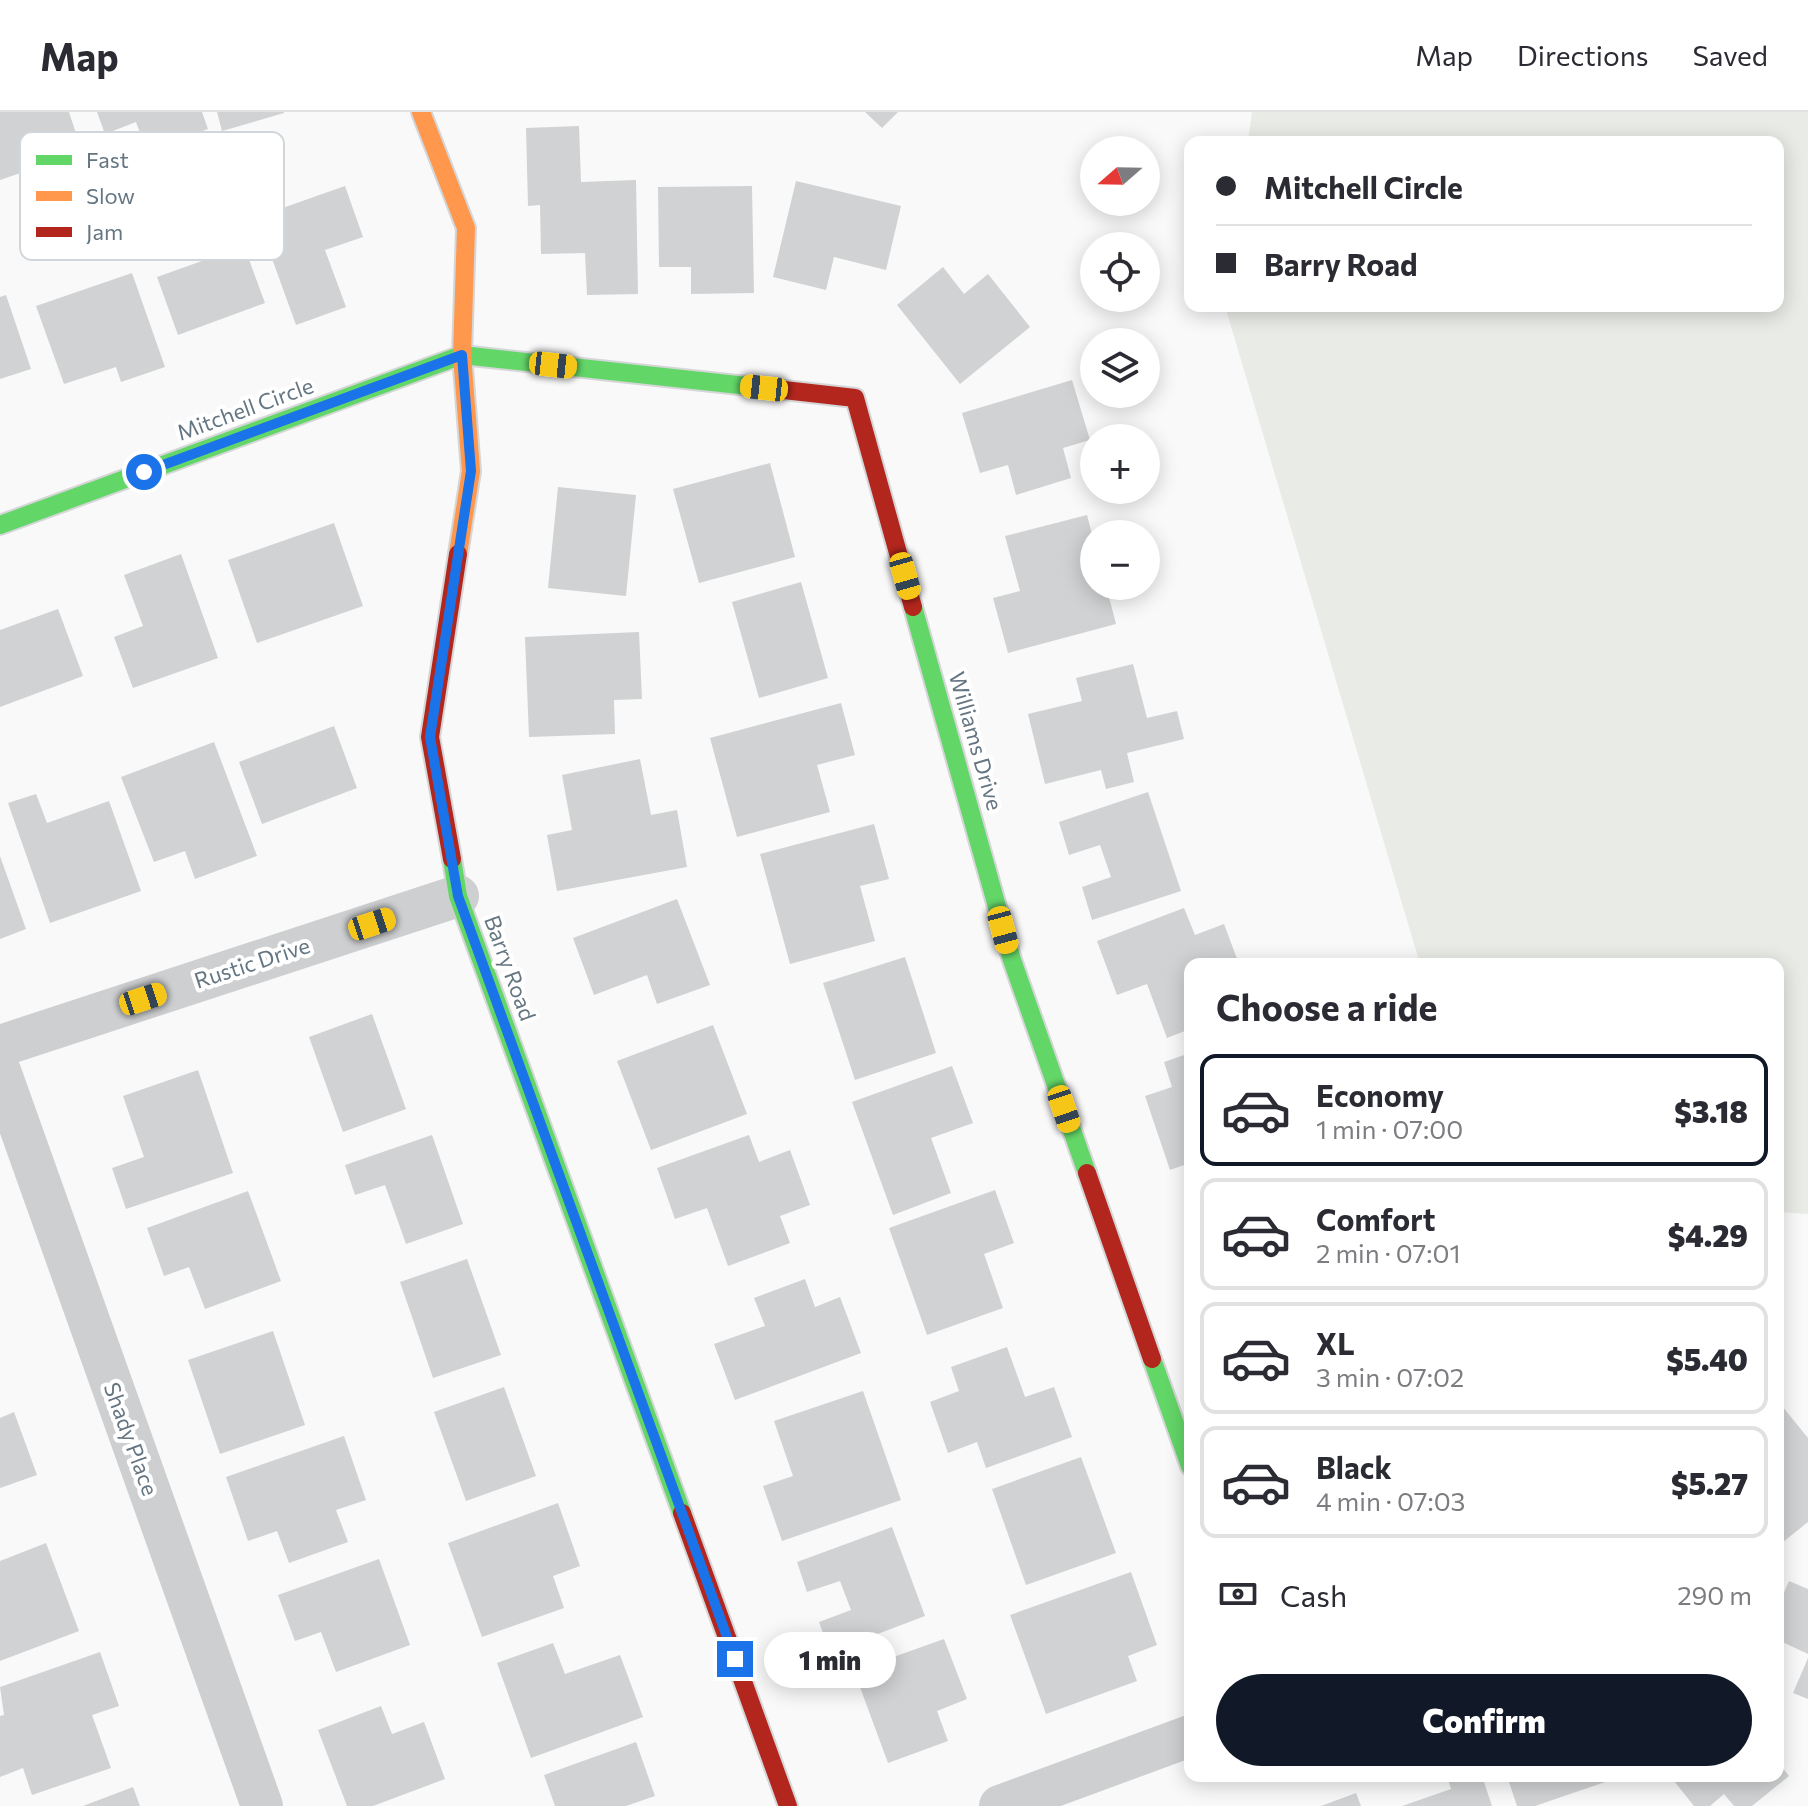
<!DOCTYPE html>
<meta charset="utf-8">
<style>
body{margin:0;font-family:Commissioner,sans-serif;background:#f7f7f7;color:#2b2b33;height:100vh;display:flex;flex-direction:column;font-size:30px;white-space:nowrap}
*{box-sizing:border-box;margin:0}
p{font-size:26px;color:#7c7c81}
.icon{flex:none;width:44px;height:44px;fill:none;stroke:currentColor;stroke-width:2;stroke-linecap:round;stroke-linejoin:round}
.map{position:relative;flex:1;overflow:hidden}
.details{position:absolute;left:1184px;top:846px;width:600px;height:824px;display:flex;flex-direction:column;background:#fff;border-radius:16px;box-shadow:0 4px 20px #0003}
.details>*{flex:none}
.banner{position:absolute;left:1184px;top:24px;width:600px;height:176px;border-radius:16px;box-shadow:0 4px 20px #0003;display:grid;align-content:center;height:176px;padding:0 32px;background:#fff}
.needle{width:52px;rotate:250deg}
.buttons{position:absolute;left:1080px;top:24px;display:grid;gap:16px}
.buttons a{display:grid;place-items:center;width:80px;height:80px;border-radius:50%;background:#fff;box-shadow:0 4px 20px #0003;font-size:40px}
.end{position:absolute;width:36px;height:36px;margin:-18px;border:10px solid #1a73e8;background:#fff;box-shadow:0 0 0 4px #fff}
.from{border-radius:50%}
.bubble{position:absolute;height:56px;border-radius:28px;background:#fff;box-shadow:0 4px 20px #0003;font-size:26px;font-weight:800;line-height:56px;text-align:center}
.car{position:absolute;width:24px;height:48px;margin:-24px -12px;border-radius:10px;box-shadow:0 0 6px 2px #0007;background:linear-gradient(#f5c518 24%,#345 0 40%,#f5c518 0 76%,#345 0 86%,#f5c518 0)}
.banner b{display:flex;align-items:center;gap:28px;height:76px;font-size:30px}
.banner b+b{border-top:2px solid #e1e1e2}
.banner i{width:20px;height:20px;background:#2b2b33}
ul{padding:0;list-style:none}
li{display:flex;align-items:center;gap:24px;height:112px;margin:0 16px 12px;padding:0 16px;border:4px solid #e1e1e2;border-radius:16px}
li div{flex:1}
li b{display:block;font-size:30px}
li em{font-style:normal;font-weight:800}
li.current{border-color:#111827}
li>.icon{width:72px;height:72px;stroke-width:1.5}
h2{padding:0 32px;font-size:36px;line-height:96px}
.pay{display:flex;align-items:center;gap:20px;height:88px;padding:0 32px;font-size:30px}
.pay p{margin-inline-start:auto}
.cta{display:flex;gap:16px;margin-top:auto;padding:16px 32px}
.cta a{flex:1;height:92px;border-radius:48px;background:#111827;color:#fff;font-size:32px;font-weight:800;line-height:92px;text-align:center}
header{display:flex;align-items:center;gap:48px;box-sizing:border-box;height:112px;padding:0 40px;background:#fff;border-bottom:2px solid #e1e1e2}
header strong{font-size:38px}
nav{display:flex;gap:44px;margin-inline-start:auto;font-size:28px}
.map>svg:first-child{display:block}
</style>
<header>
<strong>Map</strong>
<nav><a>Map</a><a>Directions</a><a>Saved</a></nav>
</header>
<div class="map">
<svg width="1808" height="1694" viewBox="0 0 1808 1694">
<rect width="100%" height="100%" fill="#f9f9f9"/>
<path fill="#e8ebe6" d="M1252,0H1808V1102L1778,1100V852H1420L1225,194H1778V30H1248Z"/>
<g fill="#d0d2d3">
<path d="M0,0H69L82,40L0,68Z"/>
<path d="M97,0H202L208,17L147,40L136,10L105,22Z"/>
<path d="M217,0H284V1L222,19Z"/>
<path d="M865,0H898L882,16Z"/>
<path d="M579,14L581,70L636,68L638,182L587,183L585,141L541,142L540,93L528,94L526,16Z"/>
<path d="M796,69L901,94L886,158L834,145L826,178L773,165Z"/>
<path d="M345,74L363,125L325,138L346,195L296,213L257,105Z"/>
<path d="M752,74L754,181L691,182V155H659L658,75Z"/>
<path d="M244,134L265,191L178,223L157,165Z"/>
<path d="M943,155L964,182L988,162L1030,215L960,272L897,193Z"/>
<path d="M132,161L165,255L121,270L116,255L64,272L36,194Z"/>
<path d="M6,183L31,257L0,267V185Z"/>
<path d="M1072,268L1090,328L1063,336L1071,366L1016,383L1008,353L980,361L962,301Z"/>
<path d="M770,351L795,445L699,471L673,377Z"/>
<path d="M558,375L636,383L626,484L548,476Z"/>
<path d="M1087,403L1094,430V474H1135L1136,478L1109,485L1116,512L1008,541L993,486L1020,479L1005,424Z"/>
<path d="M334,411L363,494L257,531L228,448Z"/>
<path d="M181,442L218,546L133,576L114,525L143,514L124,463Z"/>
<path d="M801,470L828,566L759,586L732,490Z"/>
<path d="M58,497L83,564L0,595V518Z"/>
<path d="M639,520L642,587L614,588L615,622L529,625L525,525Z"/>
<path d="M1133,552L1147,606L1177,599L1184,627L1127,641L1134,670L1106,677L1101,658L1045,672L1028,602L1082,589L1076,566Z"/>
<path d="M841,591L855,643L817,653L830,700L737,725L710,626Z"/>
<path d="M334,614L357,676L262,712L239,650Z"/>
<path d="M214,630L257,744L195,767L185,739L154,750L121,665Z"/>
<path d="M640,647L651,703L677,698L687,755L557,779L547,723L572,718L562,663Z"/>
<path d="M1148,680L1181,779L1092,808L1082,775L1111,765L1100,733L1069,743L1059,710Z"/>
<path d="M36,682L47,711L109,689L141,779L50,811L8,691Z"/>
<path d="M874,712L889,767L860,774L875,829L790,852L760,742Z"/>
<path d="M0,744L26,817L0,827Z"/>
<path d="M677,787L710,873L657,892L647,863L594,883L573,826Z"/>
<path d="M1184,796L1195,823L1224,812L1239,852H1190V917L1167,926L1147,872L1117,883L1097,829Z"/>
<path d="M905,845L936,941L855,968L823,871Z"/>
<path d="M372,902L406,997L343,1020L309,925Z"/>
<path d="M713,913L747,1002L651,1038L617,949Z"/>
<path d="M1190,941V1051L1170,1058L1145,984L1172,975L1164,950Z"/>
<path d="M952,954L973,1011L931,1026L951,1081L893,1103L852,990Z"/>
<path d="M198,958L233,1061L126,1097L112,1056L144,1045L123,984Z"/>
<path d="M432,1023L463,1112L406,1132L385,1073L355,1083L345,1053Z"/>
<path d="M749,1023L759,1050L790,1038L810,1093L780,1104L790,1131L728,1154L707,1096L675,1107L657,1056Z"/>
<path d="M995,1078L1014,1131L984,1142L1003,1196L927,1223L889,1116Z"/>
<path d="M248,1079L281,1169L205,1197L189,1155L164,1164L147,1116Z"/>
<path d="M467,1147L501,1243L433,1266L400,1170Z"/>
<path d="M805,1167L815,1195L840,1185L861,1241L735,1288L714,1232L765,1214L754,1186Z"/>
<path d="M273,1219L305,1313L220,1342L188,1248Z"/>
<path d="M1007,1235L1025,1285L1054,1275L1072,1325L986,1356L977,1330L948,1341L930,1290L959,1279L951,1255Z"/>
<path d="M504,1275L536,1364L466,1389L434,1300Z"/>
<path d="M863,1279L901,1388L782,1429L763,1374L793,1364L774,1309Z"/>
<path d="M1782,1294L1808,1326V1410L1778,1434V1297Z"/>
<path d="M14,1300L37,1363L0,1376V1306Z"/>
<path d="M344,1324L366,1388L336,1398L348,1430L289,1451L277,1419L248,1429L226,1365Z"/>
<path d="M1081,1345L1116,1441L1026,1473L992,1377Z"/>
<path d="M558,1391L580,1454L553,1464L564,1496L482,1525L448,1431Z"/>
<path d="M892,1415L925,1504L830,1540L819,1510L851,1498L840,1469L807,1480L797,1450Z"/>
<path d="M46,1431L79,1519L0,1549V1449Z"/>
<path d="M379,1447L410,1533L336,1560L321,1520L295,1529L278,1483Z"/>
<path d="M1131,1460L1157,1533L1128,1544L1137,1569L1046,1602L1010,1503Z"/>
<path d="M1789,1469L1808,1477V1542L1778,1528V1494Z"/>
<path d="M944,1527L967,1587L937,1599L948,1629L888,1651L854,1559Z"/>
<path d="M553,1531L565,1562L620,1543L643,1605L531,1646L497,1551Z"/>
<path d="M100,1540L119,1594L92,1603L111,1656L32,1683L23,1656L0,1665V1604L4,1603L0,1575Z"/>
<path d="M1808,1546V1587L1793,1581Z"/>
<path d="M381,1594L392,1622L424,1610L445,1667L373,1694H347L318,1618Z"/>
<path d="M636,1630L655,1684L626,1694H555L544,1663Z"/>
<path d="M1778,1650L1789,1664L1752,1694H1734L1724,1682L1710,1694H1694L1670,1664H1778Z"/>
<path d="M1447,1664H1482L1492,1694H1402L1451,1677Z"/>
<path d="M1507,1664H1613L1614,1667L1535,1694H1517Z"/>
<path d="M133,1675L140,1694H83Z"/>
<path d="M1356,1681L1361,1694H1321Z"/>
</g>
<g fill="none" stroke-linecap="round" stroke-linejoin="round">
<defs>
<g id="fast">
<path d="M0,413L462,243L775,277"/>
<path d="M913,495L1012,848L1087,1061"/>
<path d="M452,747L458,784L682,1401"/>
<path d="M1152,1247L1190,1354"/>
</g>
<path id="slow" d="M421,0L466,116L462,243L471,359L458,442"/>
<g id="jam">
<path d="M775,277L855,286L913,495"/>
<path d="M452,747L430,625L458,442"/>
<path d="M1087,1061L1152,1247"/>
<path d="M682,1401L788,1694"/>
</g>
</defs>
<use href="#fast" stroke="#d5d6d7" stroke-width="22"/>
<use href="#slow" stroke="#d5d6d7" stroke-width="22"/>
<use href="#jam" stroke="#d5d6d7" stroke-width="22"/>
<g stroke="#cecfd0" stroke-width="42">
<path d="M0,934L458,784"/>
<path d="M0,959L262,1694"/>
<path d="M1000,1694L1190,1624"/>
</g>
<use href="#fast" stroke="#63d668" stroke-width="18"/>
<use href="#slow" stroke="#ff974d" stroke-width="18"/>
<use href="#jam" stroke="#b3261e" stroke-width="18"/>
</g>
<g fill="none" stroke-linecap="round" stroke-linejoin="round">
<path stroke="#1a73e8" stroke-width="10" d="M144,360L462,243L471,359L430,625L458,784L735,1547"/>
</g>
<g text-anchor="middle" stroke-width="8" stroke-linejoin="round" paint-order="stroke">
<g font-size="22" fill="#657683" stroke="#fff">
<text transform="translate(245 297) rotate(-20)" y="8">Mitchell Circle</text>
<text transform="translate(976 629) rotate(74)" y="8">Williams Drive</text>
<text transform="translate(252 851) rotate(-18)" y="8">Rustic Drive</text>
<text transform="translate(510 856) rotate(70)" y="8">Barry Road</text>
<text transform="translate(131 1327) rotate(70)" y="8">Shady Place</text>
</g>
</g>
<rect x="20" y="20" width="264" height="128" rx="12" fill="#fff" stroke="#d1d6da" stroke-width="2"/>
<rect x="36" y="43" width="36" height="10" fill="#63d668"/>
<rect x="36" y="79" width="36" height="10" fill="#ff974d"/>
<rect x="36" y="115" width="36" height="10" fill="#b3261e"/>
<g font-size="22" fill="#657683">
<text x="86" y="56">Fast</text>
<text x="86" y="92">Slow</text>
<text x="86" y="128">Jam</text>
</g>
</svg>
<div class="buttons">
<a><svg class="needle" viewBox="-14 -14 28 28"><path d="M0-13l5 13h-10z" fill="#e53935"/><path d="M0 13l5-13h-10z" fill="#7c7c81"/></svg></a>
<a><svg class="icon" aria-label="locate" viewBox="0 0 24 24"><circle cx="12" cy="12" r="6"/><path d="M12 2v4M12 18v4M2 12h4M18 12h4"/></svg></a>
<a><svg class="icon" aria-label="layers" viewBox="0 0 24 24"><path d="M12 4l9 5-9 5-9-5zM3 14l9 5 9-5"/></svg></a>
<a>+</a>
<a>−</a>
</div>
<i class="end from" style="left:144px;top:360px"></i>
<i class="end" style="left:735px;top:1547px"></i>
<div class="bubble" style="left:764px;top:1520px;width:132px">1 min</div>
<i class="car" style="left:553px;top:253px;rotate:96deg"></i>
<i class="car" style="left:764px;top:276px;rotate:276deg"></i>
<i class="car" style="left:905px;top:464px;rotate:164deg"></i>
<i class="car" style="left:372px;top:812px;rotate:72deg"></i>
<i class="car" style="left:1003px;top:818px;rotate:165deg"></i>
<i class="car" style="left:143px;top:887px;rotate:72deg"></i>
<i class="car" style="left:1064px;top:997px;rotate:161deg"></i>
<div class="banner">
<b><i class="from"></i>Mitchell Circle</b>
<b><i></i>Barry Road</b>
</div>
<section class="details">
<h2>Choose a ride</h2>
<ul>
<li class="current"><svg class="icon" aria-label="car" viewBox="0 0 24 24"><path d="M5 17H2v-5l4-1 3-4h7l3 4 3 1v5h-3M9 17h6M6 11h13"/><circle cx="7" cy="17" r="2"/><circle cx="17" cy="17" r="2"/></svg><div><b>Economy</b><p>1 min · 07:00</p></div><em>$3.18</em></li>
<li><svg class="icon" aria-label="car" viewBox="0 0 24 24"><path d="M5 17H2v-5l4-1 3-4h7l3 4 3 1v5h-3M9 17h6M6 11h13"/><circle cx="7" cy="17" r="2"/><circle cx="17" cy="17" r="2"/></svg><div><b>Comfort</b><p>2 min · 07:01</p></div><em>$4.29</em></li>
<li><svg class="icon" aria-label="car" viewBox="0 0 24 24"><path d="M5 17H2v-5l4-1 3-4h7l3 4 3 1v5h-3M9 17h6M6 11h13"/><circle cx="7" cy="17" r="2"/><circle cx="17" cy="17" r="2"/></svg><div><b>XL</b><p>3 min · 07:02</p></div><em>$5.40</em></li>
<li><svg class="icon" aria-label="car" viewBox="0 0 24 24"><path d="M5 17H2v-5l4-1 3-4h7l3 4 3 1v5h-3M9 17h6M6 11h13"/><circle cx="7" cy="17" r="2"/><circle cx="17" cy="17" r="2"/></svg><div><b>Black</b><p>4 min · 07:03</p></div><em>$5.27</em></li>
</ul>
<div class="pay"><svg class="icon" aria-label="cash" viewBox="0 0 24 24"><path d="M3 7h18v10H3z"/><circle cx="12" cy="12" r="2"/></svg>Cash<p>290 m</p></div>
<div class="cta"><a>Confirm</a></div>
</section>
</div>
